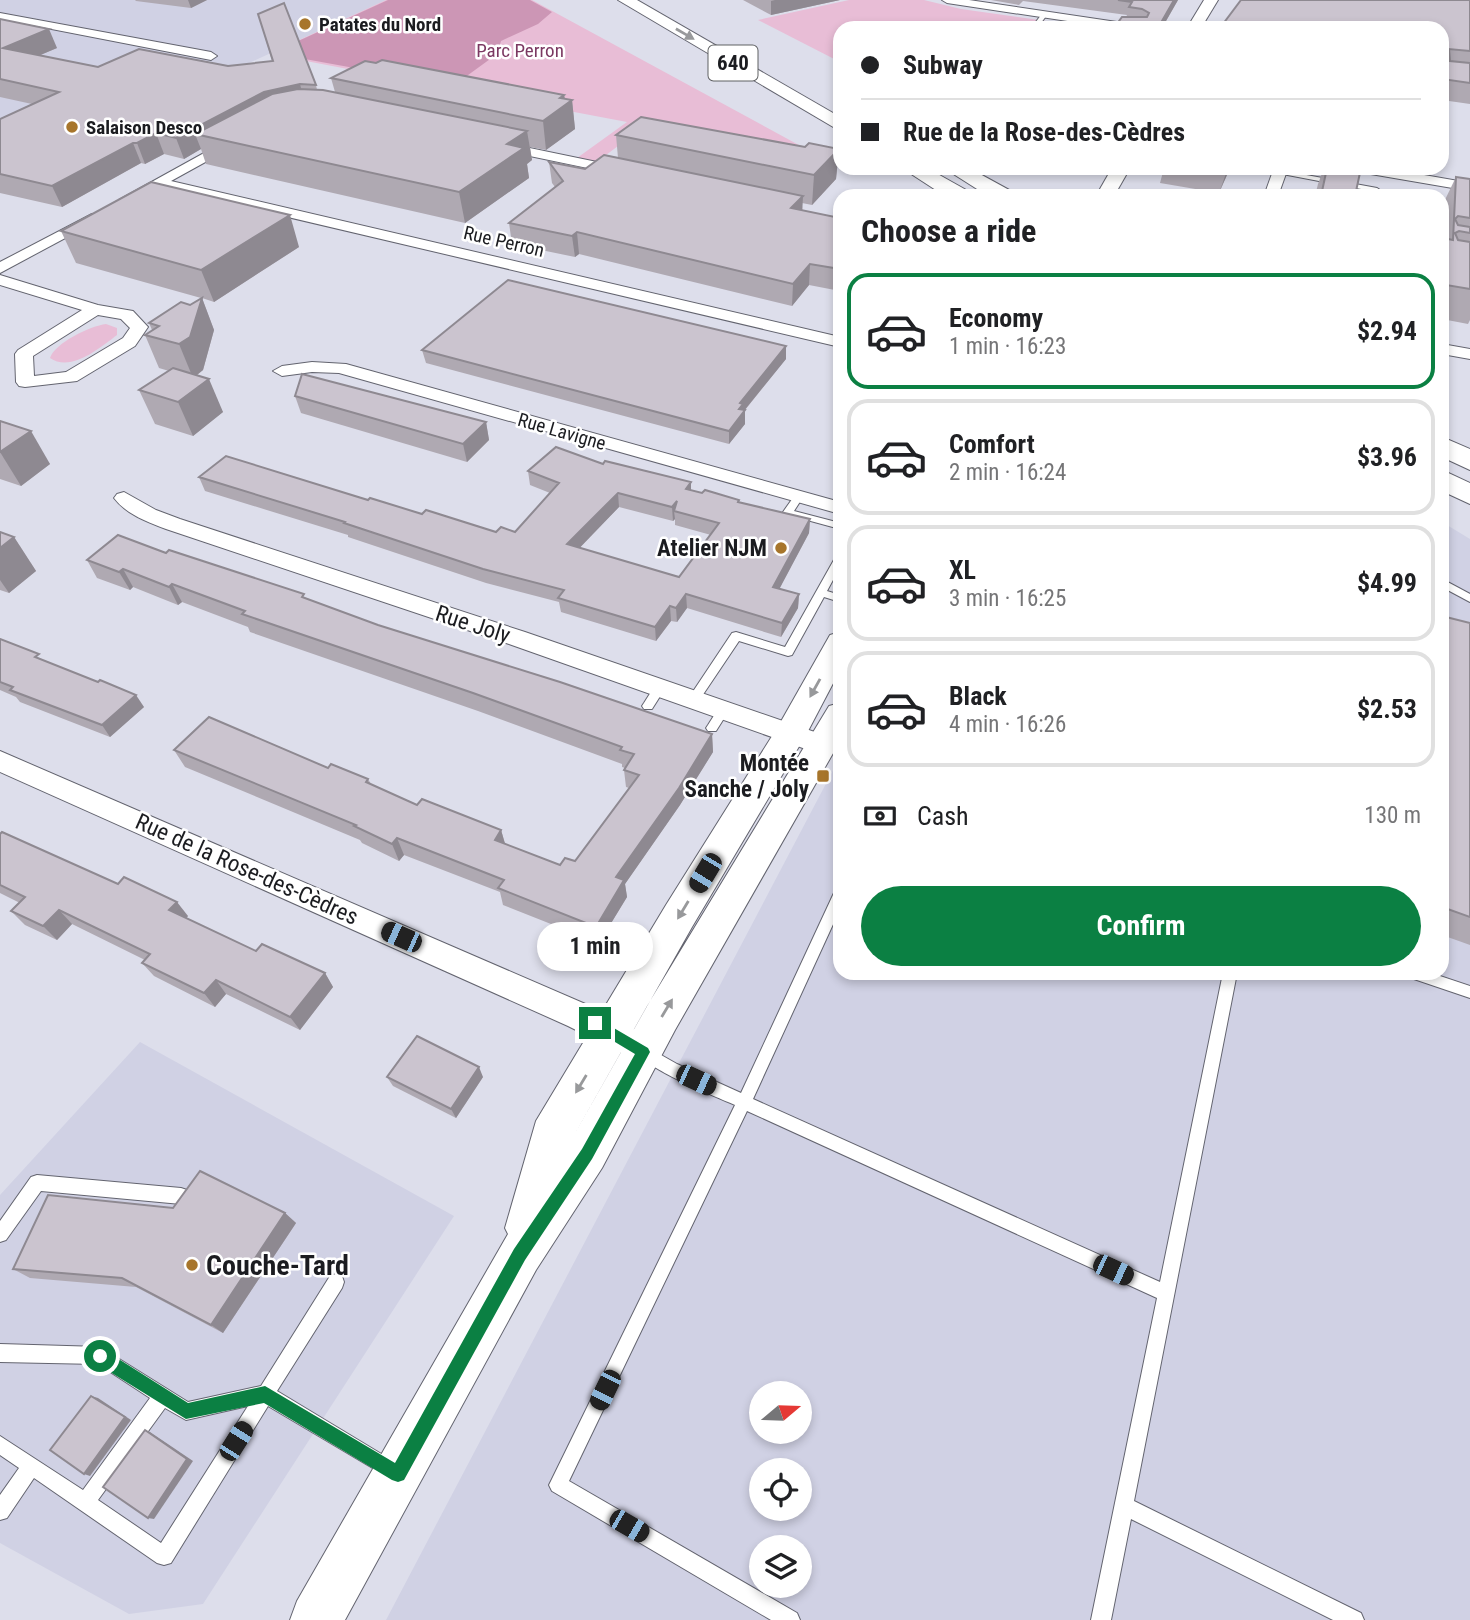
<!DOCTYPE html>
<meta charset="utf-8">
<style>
body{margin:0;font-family:"Roboto Condensed",sans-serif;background:#f2f2f2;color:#202124;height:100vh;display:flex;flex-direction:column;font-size:26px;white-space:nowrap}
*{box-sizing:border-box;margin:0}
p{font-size:23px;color:#757577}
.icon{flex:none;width:38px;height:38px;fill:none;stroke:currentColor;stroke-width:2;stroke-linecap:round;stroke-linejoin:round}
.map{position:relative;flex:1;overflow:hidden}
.side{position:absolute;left:833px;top:189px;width:616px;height:791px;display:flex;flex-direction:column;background:#fff;border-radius:21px;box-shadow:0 4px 10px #0003}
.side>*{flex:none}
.banner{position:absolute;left:833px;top:21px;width:616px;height:154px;border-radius:21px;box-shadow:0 4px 10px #0003;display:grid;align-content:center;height:154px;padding:0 28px;background:#fff}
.needle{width:46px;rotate:71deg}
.controls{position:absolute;left:749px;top:1381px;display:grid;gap:14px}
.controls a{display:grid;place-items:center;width:63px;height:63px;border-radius:50%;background:#fff;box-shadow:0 4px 10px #0003;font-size:35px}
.end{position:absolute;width:32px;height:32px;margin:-16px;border:9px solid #0b8043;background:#fff;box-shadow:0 0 0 4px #fff}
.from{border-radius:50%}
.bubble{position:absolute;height:49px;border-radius:24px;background:#fff;box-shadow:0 4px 10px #0003;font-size:23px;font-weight:700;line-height:49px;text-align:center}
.car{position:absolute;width:21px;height:42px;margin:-21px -10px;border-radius:9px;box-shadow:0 0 5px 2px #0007;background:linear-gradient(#222 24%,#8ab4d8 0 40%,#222 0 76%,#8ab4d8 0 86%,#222 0)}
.banner b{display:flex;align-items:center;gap:24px;height:66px;font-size:26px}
.banner b+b{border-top:2px solid #e0e0e0}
.banner i{width:18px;height:18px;background:#202124}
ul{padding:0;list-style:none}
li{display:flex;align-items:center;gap:21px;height:116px;margin:0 14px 10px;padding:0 14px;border:4px solid #e0e0e0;border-radius:21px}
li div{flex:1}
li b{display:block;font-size:26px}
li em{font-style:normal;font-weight:700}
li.current{border-color:#0b8043}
li>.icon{width:63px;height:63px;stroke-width:1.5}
h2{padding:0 28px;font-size:32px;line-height:84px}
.pay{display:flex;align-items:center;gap:18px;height:77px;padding:0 28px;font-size:26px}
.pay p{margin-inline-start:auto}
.action{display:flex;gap:14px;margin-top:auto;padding:14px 28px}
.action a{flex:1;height:80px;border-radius:42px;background:#0b8043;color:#fff;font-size:28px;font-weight:700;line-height:80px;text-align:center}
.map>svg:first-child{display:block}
</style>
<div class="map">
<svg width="1470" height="1620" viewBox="0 0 1470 1620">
<rect width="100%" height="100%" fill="#dddeeb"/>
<g fill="#d0d1e4" fill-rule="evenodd">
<path d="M0,0H386L238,68L0,184Z"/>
<path d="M1442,522L1470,539V1620H386L840,757V973H1442ZM761,1393H800V1432H761ZM761,1470H800V1508H761ZM761,1547H800V1586H761Z"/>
<path d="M140,1042L454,1216L203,1604L129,1614L0,1543V1195Z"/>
</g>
<g fill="#e8bdd6">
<path d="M386,0H532L830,162L642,128L594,164L577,158L627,122L269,54Z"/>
<path d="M849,0H924L961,9L1096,28H840V62L758,20Z"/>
<path d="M106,324L117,328V335C101,347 71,373 50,358C55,343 90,326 106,324Z"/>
</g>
<path fill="#cc96b5" d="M388,0H530L552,12L538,24L501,41L497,54L453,86L272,53Z"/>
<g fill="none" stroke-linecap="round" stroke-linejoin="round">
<defs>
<g id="service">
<path d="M1042,14L1047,15L1037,28H1031Z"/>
<path d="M1084,20L1089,21L1083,28H1077Z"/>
<path d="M1279,170L1377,188L1380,190L1377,192L1277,173V171Z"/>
<path d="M1442,201L1470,206V210L1442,205Z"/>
<path d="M798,494L803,497L794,511L840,523V529L785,514L783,512L795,495Z"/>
<path d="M840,555V567L827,591L840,595V602L824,597L792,655L788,656L739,641L698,702H690L688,699L732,633L736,632L785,647L835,558Z"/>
<path d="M1442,579L1470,594V602L1442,587Z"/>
<path d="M660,683L664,684L666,687L664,690L652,709H644L642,706L644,703L656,684Z"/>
<path d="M724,705L730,709L728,712L716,731H708L706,728L708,725L720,706Z"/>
<path d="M840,890V909L753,1099L1160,1282L1223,973H1237L1134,1501L1361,1613L1364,1620H1333L1131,1519L1111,1620H1091L1157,1298L747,1111L569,1481L797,1613L800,1620H771L552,1491L549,1485L552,1479L735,1105C715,1096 648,1070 640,1054L642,1049L647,1047L677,1064L741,1093L833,895L835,891Z"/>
<path d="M1406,973H1431L1470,986V998L1408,977Z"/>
<path d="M37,1175L181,1188L187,1190L189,1196L187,1202L181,1204L41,1191L6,1240L0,1242V1221L31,1177Z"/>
<path d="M336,1274L342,1276L344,1282L342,1288L277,1391L398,1464L401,1470L398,1476L392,1479L386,1476L268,1406L171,1563L164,1565L157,1563L34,1478L7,1518L0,1520V1495L19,1468L0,1455V1436L83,1490L150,1398L98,1364L0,1362V1344L100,1347L188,1402L261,1386L330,1276ZM248,1406L161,1543L98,1500L165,1408L186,1420Z"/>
</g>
<g id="minor">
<path d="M942,0H969L1137,25L1143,28H1114L947,3Z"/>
<path d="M0,13L211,52L217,56L211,60L0,19Z"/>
<path d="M233,137L240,141L238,144L171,181L840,337V347L160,187L131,203H121L119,200Z"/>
<path d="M496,141L626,168L633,172L626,176L491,148V142Z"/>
<path d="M1274,168H1288L1278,196H1264Z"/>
<path d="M1352,168H1384L1470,183V191L1359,172Z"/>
<path d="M92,214L99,218L97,221L0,273V262Z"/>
<path d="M0,275L98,305L133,311L148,327L135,346L77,381L25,387L19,386L16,382L15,354L18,350L82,310L0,285ZM98,315L121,319L130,328L123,338L66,372L34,376L33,356Z"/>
<path d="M1442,344L1470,349V359L1442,354Z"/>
<path d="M312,362L346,364L840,502V514L339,373L312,372L282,376L273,371L282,366Z"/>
<path d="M124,492L156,510L180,519L525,632L832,738L836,745L832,752L823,754L814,752L509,644L166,529C147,522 126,514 114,498L117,494Z"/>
<path d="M0,751L590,1006L635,1030L639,1040L635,1050L624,1054L568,1026L0,772Z"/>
</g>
<g id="tertiary">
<path d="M1204,0H1218L1201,28H1187Z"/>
<path d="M1112,168H1130L1114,196H1096Z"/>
<path d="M840,632V670L807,733L692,927L569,1144L647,1006L829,706L840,703V741L675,1030L602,1168L536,1270L345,1620H290L297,1601L508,1234L505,1228L536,1121L666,905L779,725L830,635Z"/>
</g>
<g id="motorway">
<path d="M618,0H637L840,117V131Z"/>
<path d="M902,168H927L968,191L971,196H945Z"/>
<path d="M944,168H969L1011,191L1014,196H988Z"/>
<path d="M1442,437L1470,449V470L1442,457Z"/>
<path d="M1442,470L1470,483V504L1442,491Z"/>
</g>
</defs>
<use href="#service" stroke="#63646f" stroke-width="2"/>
<use href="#minor" stroke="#63646f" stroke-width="2"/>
<use href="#tertiary" stroke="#63646f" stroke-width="2"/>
<use href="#motorway" stroke="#63646f" stroke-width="2"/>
<use href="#service" fill="#fff" fill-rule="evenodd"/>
<use href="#minor" fill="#fff" fill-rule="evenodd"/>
<use href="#tertiary" fill="#fff" fill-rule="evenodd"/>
<use href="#motorway" fill="#fff" fill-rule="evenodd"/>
</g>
<g fill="#afa9b2" fill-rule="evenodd">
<path d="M135,0H207L191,8L136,1Z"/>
<path d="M743,0H840L771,15Z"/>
<path d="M991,0H1178L1162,28L1126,17L1127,15L1023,1L1019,5Z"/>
<path d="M1470,0V104L1442,100V28Z"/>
<path d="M258,14L316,85L317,90L335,92L331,78L564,95L565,99L572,100L575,129L546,150L530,147L532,160L527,164L529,178L465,223L206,164L201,149L184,159L164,154L145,164L141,163L62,207L0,193V119L32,104L0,97V19L57,48L40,55L98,67L228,66L272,61Z"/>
<path d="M616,135L839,149L836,179L812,205L802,203V210L840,218V291L809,285L792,306L579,254L575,257L512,244L509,223L555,187L552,183L549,162L585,169L618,158Z"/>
<path d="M1164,168H1230L1219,193L1160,183Z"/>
<path d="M1324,168H1361L1355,196H1315L1318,184Z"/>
<path d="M1456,177L1470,179V320L1468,324L1442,319V206Z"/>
<path d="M61,231L299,247L214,302L202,298L214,330L203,370L197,375L223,412L193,436L155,424L139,390L169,371L159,368L145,335L152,330L149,323L190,305L201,298L76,263Z"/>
<path d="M422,350L786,359L745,410V424L729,444L426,363Z"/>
<path d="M295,396L486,422L489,440L467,462L301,413Z"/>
<path d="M0,421L50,464L21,486L0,479Z"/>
<path d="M603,464L691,491L810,519L809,533L779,589L799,594L798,608L781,637L687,608L677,622L671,621L656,641L561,612L559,602L486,583L348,537V535L205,491L199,477L368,500L496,532H515L550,493L530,485L528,471ZM619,507L673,521L675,519V525L711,535L679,577L579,548Z"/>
<path d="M0,532L14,537L36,571L9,593L0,590Z"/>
<path d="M166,553L306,598L378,625L712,734L713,752L680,805L625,884L627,897L599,943L503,905L500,892L404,855L399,861L362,843L360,840L185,767L174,750L328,768L368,779L371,784L417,805L501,830L505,844L560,865L575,861L629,788L626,787L624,770L625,768L622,767V764L478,711L250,632L248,627L182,602L178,605L133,587L130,590L97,578L87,560Z"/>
<path d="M1442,616L1470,623V945L1442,935Z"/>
<path d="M0,639L43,660L144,707L110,737L20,702L16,697L0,690Z"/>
<path d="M0,834L188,916L186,918L256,951L325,973L333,987L300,1030L226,994L215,1007L154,976L142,963L145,960L72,924L57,940L25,925L11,911L20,903L0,893Z"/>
<path d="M387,1077H483L456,1118L393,1086Z"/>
<path d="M173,1208L285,1213L296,1223L223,1333L136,1287L30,1278L13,1269Z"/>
</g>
<g fill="#8e8991">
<path d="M188,0H207L191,8Z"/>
<path d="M775,0H840L771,15V1Z"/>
<path d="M1174,0H1178L1162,28H1158Z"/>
<path d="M49,29L57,48L12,67L3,48Z"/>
<path d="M300,84L305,104L195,134L201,149L184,159L176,138L264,92Z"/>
<path d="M564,95L566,105L572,100L575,129L546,150L543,121L560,98Z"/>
<path d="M527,131L532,160L527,164L529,178L465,223L459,192L507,144Z"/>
<path d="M156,133L164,154L145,164L137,143Z"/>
<path d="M133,143L141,163L62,207L52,186Z"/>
<path d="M839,149L836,179L812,205L814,175Z"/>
<path d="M1228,168H1230L1219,193Z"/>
<path d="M803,196L802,217L791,208Z"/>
<path d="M290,215L299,247L214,302L201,270Z"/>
<path d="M577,232L579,254L575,257L572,236Z"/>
<path d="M810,264L809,285L792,306L793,284Z"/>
<path d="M202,298L214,330L203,370L193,378L179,344Z"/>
<path d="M786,346V359L743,412L745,410V424L729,444V431L740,403Z"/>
<path d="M209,379L223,412L193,436L178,402Z"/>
<path d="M486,422L489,440L467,462L463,444Z"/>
<path d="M31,431L50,464L21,486L0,452Z"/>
<path d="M691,482V496L686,489Z"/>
<path d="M618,493L619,507L569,559L567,544Z"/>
<path d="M677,501L674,511L675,519L673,521L672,507Z"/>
<path d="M810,519L809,533L773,601V587Z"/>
<path d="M14,537L36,571L9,593L0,580V548Z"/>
<path d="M123,569L133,587L130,590L119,572Z"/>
<path d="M172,584L182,602L178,605L169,587Z"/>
<path d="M686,594L687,608L677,622L676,608Z"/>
<path d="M799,594L798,608L781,637L782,623Z"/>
<path d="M670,606L671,621L656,641L655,627Z"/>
<path d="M136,695L144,707L110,737L102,725Z"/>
<path d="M712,734L713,752L680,805L625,884L627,897L599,943L596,927L616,877Z"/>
<path d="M501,830L506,847L495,840Z"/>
<path d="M397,838L404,855L399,861L392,844Z"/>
<path d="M177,902L188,916L180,925L169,910Z"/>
<path d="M59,910L72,924L57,940L43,926Z"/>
<path d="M325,973L333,987L300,1030L290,1017Z"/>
<path d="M216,980L226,994L215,1007L204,993Z"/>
<path d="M479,1067L483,1077L456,1118L451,1109Z"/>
<path d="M285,1213L296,1223L223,1333L211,1325Z"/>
<path d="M91,1396L98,1398L131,1420L90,1476L84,1474Z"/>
<path d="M145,1430L150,1432L193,1461L154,1519L148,1518Z"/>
</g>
<g fill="#cbc4cf" stroke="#8e8991" stroke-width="2" fill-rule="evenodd">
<path d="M1118,0H1174L1158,28H1114L1122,17H1147L1149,13L1142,9L1129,7L1132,2Z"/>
<path d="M1241,0H1470V51L1449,49L1450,61L1470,63V83L1442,79V28H1220Z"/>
<path d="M284,3L316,85L300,84L264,92L176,138L156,133L137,143H133L52,186L0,174V119L59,92L0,79V19L49,29L3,48L98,67L139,49L228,66L273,61L258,14Z"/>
<path d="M382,60L564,95L560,98L572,100L543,121L331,78L365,61L376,63Z"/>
<path d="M298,89L323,90L527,131L507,144L524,148L459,192L195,134L272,94Z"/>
<path d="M641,117L805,147L809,143L839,149L814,175L616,135Z"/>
<path d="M604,155L803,196L791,208L840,218V269L810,264L793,284L577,232L572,236L509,223L563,181L549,162L585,169Z"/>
<path d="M1327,168H1361L1355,196H1321Z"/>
<path d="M1456,177L1470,179V218L1458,216L1455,219L1458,225L1470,227V233L1459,231L1455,233L1458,240L1470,242V289L1446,285L1448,239L1453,240Z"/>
<path d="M151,182L290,215L201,270L61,231Z"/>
<path d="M508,280L786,346L740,403L743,404L739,409L745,410L729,431L422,350Z"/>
<path d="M202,298L190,337L179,344L145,335L159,326L149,323L181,302L190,305Z"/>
<path d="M173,368L209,379L178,402L139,390Z"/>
<path d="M302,374L486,422L463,444L295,396Z"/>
<path d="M0,421L31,431L0,452Z"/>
<path d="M556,447L603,464L605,461L691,482L686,489L702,493L705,490L739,500L738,502L810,519L773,587L799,594L782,623L686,594L676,608L670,606L655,627L558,598L564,590L483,569L344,523L345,522L199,477L226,456L368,500L370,498L422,514L426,510L496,532L501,527L515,532L559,483L528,471ZM618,493L672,507L677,501L674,511L719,523L679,577L567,544Z"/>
<path d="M0,532L14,537L0,548Z"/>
<path d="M118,535L166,553L169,550L304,594L302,597L378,625L560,682L712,734L679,788L616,877L624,880L596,927L498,888L504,880L397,838L392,844L354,826L356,825L174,750L209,717L328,768L331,764L368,779L366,782L417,805L422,799L501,830L495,840L560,865L565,858L575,861L639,775L624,770L634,754L620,750L622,747L473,693L242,614L245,611L172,584L169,587L123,569L119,572L87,560Z"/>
<path d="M1442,616L1470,623V917L1442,907Z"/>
<path d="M0,639L39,654L35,657L98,682L100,680L136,695L102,725L10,690L13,687L0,682Z"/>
<path d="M2,832L118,884L124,877L177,902L169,910L256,951L262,944L325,973L290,1017L216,980L204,993L142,963L150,954L59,910L43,926L11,911L25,897L0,885V834Z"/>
<path d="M417,1036L479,1067L451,1109L387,1077Z"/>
<path d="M200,1171L285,1213L211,1325L122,1278L13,1269L48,1195L173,1208Z"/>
<path d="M91,1396L125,1417L84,1474L50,1450Z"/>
<path d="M145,1430L187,1459L148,1518L103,1487Z"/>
</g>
<defs><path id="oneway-solid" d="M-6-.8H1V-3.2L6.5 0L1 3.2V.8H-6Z" transform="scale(1.75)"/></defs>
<g fill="#98999b">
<use href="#oneway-solid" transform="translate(685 34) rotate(30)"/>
<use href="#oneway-solid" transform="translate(815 688) rotate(119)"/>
<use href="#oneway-solid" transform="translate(683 910) rotate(121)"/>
<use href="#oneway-solid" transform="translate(667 1008) rotate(-59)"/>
<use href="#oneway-solid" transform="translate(581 1084) rotate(121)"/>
</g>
<path fill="#0b8043" d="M595,1017L648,1048L650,1052L592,1159L525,1260L404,1480L398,1482L392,1480L264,1403L186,1419L94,1362L92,1356L94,1351L100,1348L106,1351L188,1403L265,1386L395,1463L514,1249L582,1149L635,1054L590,1027V1018Z"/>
<g fill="#a7752b" stroke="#fff" stroke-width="2.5">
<circle cx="305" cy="24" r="7"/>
<circle cx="72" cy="127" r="7"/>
<circle cx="781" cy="548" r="7"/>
<rect x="816" y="769" width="14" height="14" rx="3.5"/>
<circle cx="192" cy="1265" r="7"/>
</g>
<g text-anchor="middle" stroke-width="5" stroke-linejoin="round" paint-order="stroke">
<g font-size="19" font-weight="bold" fill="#1b1c20" stroke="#fff" text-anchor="start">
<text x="319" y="31">Patates du Nord</text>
<text x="86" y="134">Salaison Desco</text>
</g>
<g font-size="19" fill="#7b3862" stroke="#fff">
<text x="520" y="57">Parc Perron</text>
</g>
<g font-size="19" fill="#1b1c20" stroke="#fff">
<text transform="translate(504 241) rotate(13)" y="7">Rue Perron</text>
<text transform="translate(562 431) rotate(16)" y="7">Rue Lavigne</text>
</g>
<rect fill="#fff" stroke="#5f6063" stroke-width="2" x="708.5" y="45.5" width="49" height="35" rx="5"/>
<g font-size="21" font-weight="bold" fill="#1b1c20">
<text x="733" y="70">640</text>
</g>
<g font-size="23" font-weight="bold" fill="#1b1c20" stroke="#fff" text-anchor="end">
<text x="767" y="556">Atelier NJM</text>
<text x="809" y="771">Montée<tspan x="809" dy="26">Sanche / Joly</tspan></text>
</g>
<g font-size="23" fill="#1b1c20" stroke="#fff">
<text transform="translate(473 624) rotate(18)" y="8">Rue Joly</text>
<text transform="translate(247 869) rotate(24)" y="8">Rue de la Rose-des-Cèdres</text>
</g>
<g font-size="28" font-weight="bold" fill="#1b1c20" stroke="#fff" text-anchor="start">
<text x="206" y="1275">Couche-Tard</text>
</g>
</g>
</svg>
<div class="controls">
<a><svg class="needle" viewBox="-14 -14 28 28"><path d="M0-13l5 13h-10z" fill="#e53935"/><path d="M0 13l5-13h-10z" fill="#757577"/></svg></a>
<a><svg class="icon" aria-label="locate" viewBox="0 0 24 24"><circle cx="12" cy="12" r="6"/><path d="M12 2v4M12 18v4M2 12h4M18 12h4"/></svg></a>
<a><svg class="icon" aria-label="layers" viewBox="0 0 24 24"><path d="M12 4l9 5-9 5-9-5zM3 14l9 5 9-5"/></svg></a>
</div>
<i class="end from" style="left:100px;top:1356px"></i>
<i class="end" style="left:595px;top:1023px"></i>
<div class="bubble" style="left:537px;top:922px;width:116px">1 min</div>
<i class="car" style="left:705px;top:873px;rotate:211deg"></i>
<i class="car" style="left:401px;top:937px;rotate:294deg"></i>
<i class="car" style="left:696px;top:1080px;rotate:115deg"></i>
<i class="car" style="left:1113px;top:1270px;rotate:115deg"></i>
<i class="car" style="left:605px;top:1390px;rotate:206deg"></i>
<i class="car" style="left:236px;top:1441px;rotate:32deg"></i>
<i class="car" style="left:629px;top:1526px;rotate:120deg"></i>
<div class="banner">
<b><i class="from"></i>Subway</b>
<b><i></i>Rue de la Rose-des-Cèdres</b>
</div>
<section class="side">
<h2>Choose a ride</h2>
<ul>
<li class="current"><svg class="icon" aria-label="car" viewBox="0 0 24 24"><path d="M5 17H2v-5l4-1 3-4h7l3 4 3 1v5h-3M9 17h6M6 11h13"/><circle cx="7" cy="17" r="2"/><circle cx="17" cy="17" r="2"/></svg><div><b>Economy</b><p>1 min · 16:23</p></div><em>$2.94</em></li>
<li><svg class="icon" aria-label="car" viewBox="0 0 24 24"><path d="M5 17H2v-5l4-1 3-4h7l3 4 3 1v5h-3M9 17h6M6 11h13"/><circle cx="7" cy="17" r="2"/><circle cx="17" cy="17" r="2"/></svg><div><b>Comfort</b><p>2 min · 16:24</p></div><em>$3.96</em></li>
<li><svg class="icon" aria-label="car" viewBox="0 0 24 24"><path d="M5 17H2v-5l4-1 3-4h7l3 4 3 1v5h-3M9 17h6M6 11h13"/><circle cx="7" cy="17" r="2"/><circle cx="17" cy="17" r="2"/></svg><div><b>XL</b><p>3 min · 16:25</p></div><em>$4.99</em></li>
<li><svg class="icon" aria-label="car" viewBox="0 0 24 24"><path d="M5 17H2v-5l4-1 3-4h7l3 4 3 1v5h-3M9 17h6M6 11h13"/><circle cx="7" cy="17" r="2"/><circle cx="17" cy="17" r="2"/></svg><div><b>Black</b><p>4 min · 16:26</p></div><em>$2.53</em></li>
</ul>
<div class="pay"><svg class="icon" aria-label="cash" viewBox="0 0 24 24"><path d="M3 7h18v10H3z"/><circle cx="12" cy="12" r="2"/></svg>Cash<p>130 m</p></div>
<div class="action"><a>Confirm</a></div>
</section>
</div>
